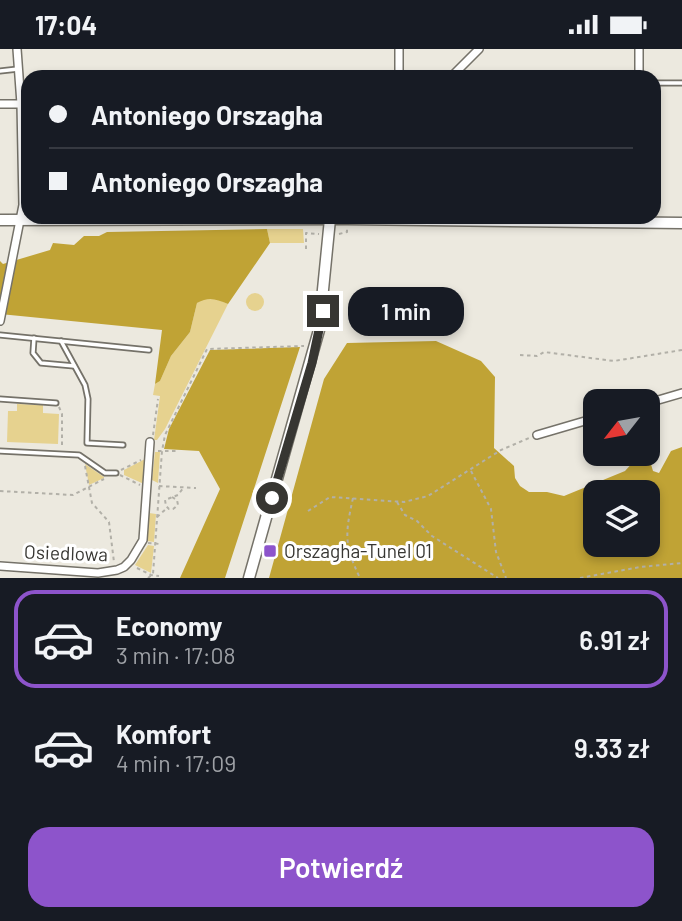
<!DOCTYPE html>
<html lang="pl">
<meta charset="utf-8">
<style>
body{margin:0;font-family:Barlow,sans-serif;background:#20242c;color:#f1f3f6;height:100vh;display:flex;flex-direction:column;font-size:26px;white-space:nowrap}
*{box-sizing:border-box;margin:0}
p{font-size:23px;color:#9ea1a6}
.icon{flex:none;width:38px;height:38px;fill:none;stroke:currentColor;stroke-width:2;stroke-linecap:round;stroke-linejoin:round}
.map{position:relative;height:529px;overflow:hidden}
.sheet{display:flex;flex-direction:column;background:#171b24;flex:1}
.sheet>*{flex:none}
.hud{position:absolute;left:21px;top:21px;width:640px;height:154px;border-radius:21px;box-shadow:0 4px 10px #0003;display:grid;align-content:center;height:154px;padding:0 28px;background:#171b24}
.needle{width:46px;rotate:239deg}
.fabs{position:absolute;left:583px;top:340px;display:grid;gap:14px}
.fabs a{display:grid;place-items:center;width:77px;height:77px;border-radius:14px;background:#171b24;box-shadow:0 4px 10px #0003;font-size:35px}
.end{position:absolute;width:32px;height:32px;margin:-16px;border:9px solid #373632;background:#fff;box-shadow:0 0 0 4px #fff}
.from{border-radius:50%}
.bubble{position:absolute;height:49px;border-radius:21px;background:#171b24;box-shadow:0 4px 10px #0003;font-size:23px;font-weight:600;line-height:49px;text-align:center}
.hud b{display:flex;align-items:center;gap:24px;height:66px;font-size:26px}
.hud b+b{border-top:2px solid #363941}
.hud i{width:18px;height:18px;background:#f1f3f6}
ul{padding:12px 0 0;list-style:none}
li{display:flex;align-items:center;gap:21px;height:98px;margin:0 14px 10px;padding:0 14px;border:4px solid transparent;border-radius:21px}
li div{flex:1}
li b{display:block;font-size:26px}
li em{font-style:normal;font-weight:600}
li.current{border-color:#8d54cb}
li>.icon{width:63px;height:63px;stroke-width:1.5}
.button{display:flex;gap:14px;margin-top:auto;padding:14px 28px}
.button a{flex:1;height:80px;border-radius:21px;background:#8d54cb;color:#fff;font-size:28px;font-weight:600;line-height:80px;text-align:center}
.status{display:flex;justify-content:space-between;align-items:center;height:49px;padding:0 35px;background:#171b24;direction:ltr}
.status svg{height:19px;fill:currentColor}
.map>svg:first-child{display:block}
</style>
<div class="status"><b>17:04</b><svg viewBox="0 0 49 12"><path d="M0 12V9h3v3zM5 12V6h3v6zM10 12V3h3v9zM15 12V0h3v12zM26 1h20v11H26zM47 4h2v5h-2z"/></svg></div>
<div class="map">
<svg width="682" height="529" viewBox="0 0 682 529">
<rect width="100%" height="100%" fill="#ece9df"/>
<g fill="#e6d28f">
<path d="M267,180H303L304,194H270Z"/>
<circle cx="255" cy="253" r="9"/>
<path d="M215,249L228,255L165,380L157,391H154L160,347L153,346L155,335L160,332L171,307L190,283L197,254L204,250Z"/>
<path d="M17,355L43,356V364L59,365L58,395L7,393L8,362H17Z"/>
<path d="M155,403H160L158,434L152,431Z"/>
<path d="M145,410L144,435L124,426V421Z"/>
<path d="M85,415L104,428V429L89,436Z"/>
<path d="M149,464L156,465L154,493L147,492Z"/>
<path d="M148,496L154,497L151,524L135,516Z"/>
</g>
<g fill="#c0a335" fill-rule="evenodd">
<path d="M267,180L270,194L228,255C216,250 209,247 197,254L190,283L171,307L160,332L155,335L162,281L0,265V212L3,215L50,201L53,194L74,196L84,187H99L107,183Z"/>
<path d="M436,292L481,312L495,328L494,399L514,417L515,429L520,437L529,443H547L564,447L625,422L636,410L650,412L653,422L659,424L671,402L682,398V529H269L324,330L347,294ZM595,443H648V495H595Z"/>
<path d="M300,298L225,529H180L220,440L199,402L164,400L169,380L210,301Z"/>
</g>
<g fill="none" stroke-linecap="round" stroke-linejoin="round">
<defs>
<g id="lane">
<path d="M0,22L18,20"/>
<path d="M654,34H682"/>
<path d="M0,286L149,301"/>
<path d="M34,289L33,304L41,314L74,317"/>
<path d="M61,292L85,336L88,350L87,394L123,396"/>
<path d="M0,350L56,354"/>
<path d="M0,402L79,406L105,424H116"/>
</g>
<g id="street">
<path d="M399,0V28"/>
<path d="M451,28L479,0"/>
<path d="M639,28V0"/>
<path d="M0,55H21"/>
<path d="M0,272L23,156L21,55L17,0"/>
<path d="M648,354L682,344"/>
<path d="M537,386L595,369"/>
<path d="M0,517L98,524L117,521L124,518L131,511L143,491L150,393"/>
</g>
<g id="secondary">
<path d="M0,171L347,170L682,174"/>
<path d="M249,529L319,281L330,170"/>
</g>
</defs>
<use href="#lane" stroke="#757269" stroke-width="7"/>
<use href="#street" stroke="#757269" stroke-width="10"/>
<use href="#secondary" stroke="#757269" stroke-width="13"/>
<g stroke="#b2b0a8" stroke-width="2" stroke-dasharray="3.5 3.5" stroke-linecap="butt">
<path d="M339,185L347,183V180"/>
<path d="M306,200V184L319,185"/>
<path d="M520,306L537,307L544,303L614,312L682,301"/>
<path d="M59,358L62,365V397"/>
<path d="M153,386L158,350"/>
<path d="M158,402H178"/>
<path d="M85,417L92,454L109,473L114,513"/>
<path d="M121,421L141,411"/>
<path d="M471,422L491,460L496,503L506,529"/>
<path d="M120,426L140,436"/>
<path d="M159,437L196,439"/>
<path d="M0,442L73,446L104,430"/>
<path d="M172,448L177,451L178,456L173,460H169L166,457L165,451L178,446L184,438"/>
<path d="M353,449C345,485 344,496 360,529"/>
<path d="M397,453L405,466L417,472L432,487L498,529"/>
<path d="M308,462L330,448L404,453L428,447L501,401L529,389"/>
<path d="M157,468L166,460"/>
<path d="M148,494L160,495"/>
<path d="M137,519L151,526L159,527"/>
<path d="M148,529L153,525L162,402L165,386L207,300L304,297"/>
<path d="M580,529L640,518L682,514"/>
</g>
<use href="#lane" stroke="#fff" stroke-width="3.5"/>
<use href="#street" stroke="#fff" stroke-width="7"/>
<use href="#secondary" stroke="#fff" stroke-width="10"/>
</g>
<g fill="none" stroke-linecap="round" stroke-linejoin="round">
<path stroke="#373632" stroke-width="9" d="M272,449L312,314L323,262"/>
</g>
<rect fill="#8d54cb" stroke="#fff" stroke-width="2.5" x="263" y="495" width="14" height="14" rx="3.5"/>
<g text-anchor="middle" stroke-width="6" stroke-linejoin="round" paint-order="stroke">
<g font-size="19" fill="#373632" stroke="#fff" text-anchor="start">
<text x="284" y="509">Orszagha-Tunel 01</text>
</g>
<g font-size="19" fill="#373632" stroke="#fff">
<text transform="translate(66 504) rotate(2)" y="7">Osiedlowa</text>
</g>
</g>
</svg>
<div class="fabs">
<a><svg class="needle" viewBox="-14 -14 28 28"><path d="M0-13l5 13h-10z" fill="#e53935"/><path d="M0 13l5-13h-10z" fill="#9ea1a6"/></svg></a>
<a><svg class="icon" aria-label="layers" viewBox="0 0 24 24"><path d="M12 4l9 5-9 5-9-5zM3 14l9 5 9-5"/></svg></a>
</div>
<i class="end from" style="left:272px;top:449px"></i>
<i class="end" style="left:323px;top:262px"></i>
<div class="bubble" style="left:348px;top:238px;width:116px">1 min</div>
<div class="hud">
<b><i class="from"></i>Antoniego Orszagha</b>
<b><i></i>Antoniego Orszagha</b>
</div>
</div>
<section class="sheet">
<ul>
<li class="current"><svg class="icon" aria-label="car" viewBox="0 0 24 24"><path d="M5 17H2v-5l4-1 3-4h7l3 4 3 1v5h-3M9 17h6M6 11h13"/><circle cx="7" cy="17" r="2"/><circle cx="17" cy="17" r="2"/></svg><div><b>Economy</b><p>3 min · 17:08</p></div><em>6.91 zł</em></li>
<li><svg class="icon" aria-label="car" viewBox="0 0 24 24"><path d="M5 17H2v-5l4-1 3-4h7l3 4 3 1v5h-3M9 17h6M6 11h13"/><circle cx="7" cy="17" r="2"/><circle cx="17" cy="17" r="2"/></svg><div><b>Komfort</b><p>4 min · 17:09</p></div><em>9.33 zł</em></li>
</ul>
<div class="button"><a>Potwierdź</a></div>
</section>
